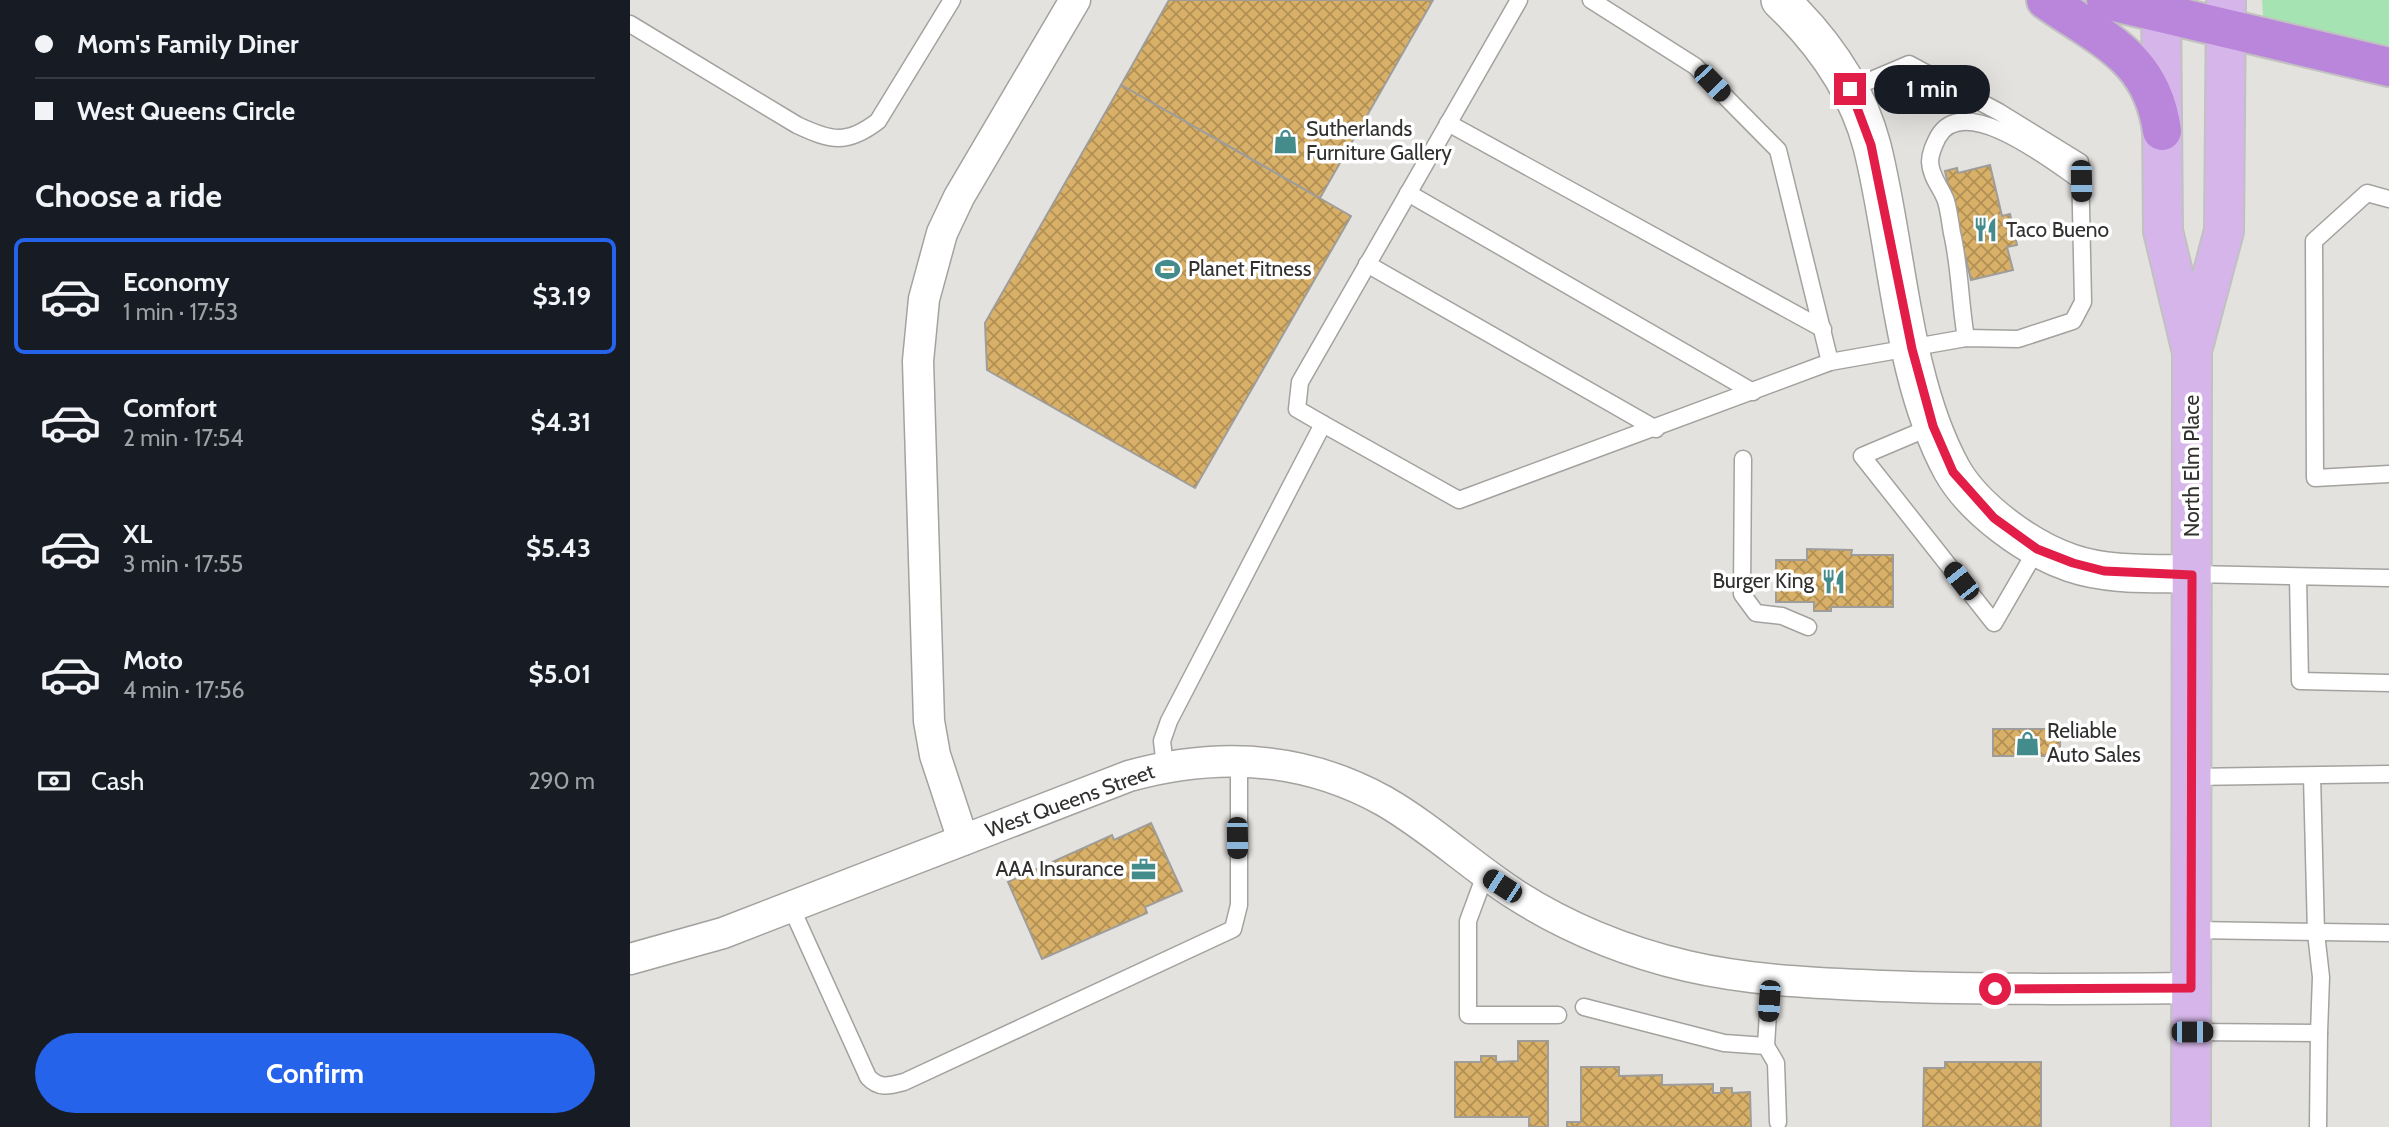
<!DOCTYPE html>
<meta charset="utf-8">
<style>
body{margin:0;font-family:Cabin,sans-serif;background:#20242c;color:#f1f3f6;height:100vh;display:flex;flex-direction:column;font-size:26px;white-space:nowrap}
*{box-sizing:border-box;margin:0}
p{font-size:23px;color:#9ea1a6}
.icon{flex:none;width:38px;height:38px;fill:none;stroke:currentColor;stroke-width:2;stroke-linecap:round;stroke-linejoin:round}
.map{position:relative;flex:1;overflow:hidden}
.details{display:flex;flex-direction:column;background:#171b24;width:630px}
.details>*{flex:none}
.top-card{display:grid;align-content:center;height:154px;padding:0 35px;background:#171b24}
.end{position:absolute;width:32px;height:32px;margin:-16px;border:9px solid #e11d48;background:#fff;box-shadow:0 0 0 4px #fff}
.from{border-radius:50%}
.bubble{position:absolute;height:49px;border-radius:24px;background:#171b24;box-shadow:0 7px 28px #0002;font-size:23px;font-weight:700;line-height:49px;text-align:center}
.car{position:absolute;width:21px;height:42px;margin:-21px -10px;border-radius:9px;box-shadow:0 0 5px 2px #0007;background:linear-gradient(#222 24%,#8ab4d8 0 40%,#222 0 76%,#8ab4d8 0 86%,#222 0)}
.top-card b{display:flex;align-items:center;gap:24px;height:66px;font-size:26px}
.top-card b+b{border-top:2px solid #363941}
.top-card i{width:18px;height:18px;background:#f1f3f6}
ul{padding:0;list-style:none}
li{display:flex;align-items:center;gap:21px;height:116px;margin:0 14px 10px;padding:0 21px;border:4px solid transparent;border-radius:10px}
li div{flex:1}
li b{display:block;font-size:26px}
li em{font-style:normal;font-weight:700}
li.current{border-color:#2563eb}
li>.icon{width:63px;height:63px;stroke-width:1.5}
h2{padding:0 35px;font-size:32px;line-height:84px}
.pay{display:flex;align-items:center;gap:18px;height:77px;padding:0 35px;font-size:26px}
.pay p{margin-inline-start:auto}
.button{display:flex;gap:14px;margin-top:auto;padding:14px 35px}
.button a{flex:1;height:80px;border-radius:42px;background:#2563eb;color:#fff;font-size:28px;font-weight:700;line-height:80px;text-align:center}
main{display:flex;flex:1;min-height:0}
.map>svg:first-child{display:block}
</style>
<main>
<section class="details">
<div class="top-card">
<b><i class="from"></i>Mom's Family Diner</b>
<b><i></i>West Queens Circle</b>
</div>
<h2>Choose a ride</h2>
<ul>
<li class="current"><svg class="icon" aria-label="car" viewBox="0 0 24 24"><path d="M5 17H2v-5l4-1 3-4h7l3 4 3 1v5h-3M9 17h6M6 11h13"/><circle cx="7" cy="17" r="2"/><circle cx="17" cy="17" r="2"/></svg><div><b>Economy</b><p>1 min · 17:53</p></div><em>$3.19</em></li>
<li><svg class="icon" aria-label="car" viewBox="0 0 24 24"><path d="M5 17H2v-5l4-1 3-4h7l3 4 3 1v5h-3M9 17h6M6 11h13"/><circle cx="7" cy="17" r="2"/><circle cx="17" cy="17" r="2"/></svg><div><b>Comfort</b><p>2 min · 17:54</p></div><em>$4.31</em></li>
<li><svg class="icon" aria-label="car" viewBox="0 0 24 24"><path d="M5 17H2v-5l4-1 3-4h7l3 4 3 1v5h-3M9 17h6M6 11h13"/><circle cx="7" cy="17" r="2"/><circle cx="17" cy="17" r="2"/></svg><div><b>XL</b><p>3 min · 17:55</p></div><em>$5.43</em></li>
<li><svg class="icon" aria-label="car" viewBox="0 0 24 24"><path d="M5 17H2v-5l4-1 3-4h7l3 4 3 1v5h-3M9 17h6M6 11h13"/><circle cx="7" cy="17" r="2"/><circle cx="17" cy="17" r="2"/></svg><div><b>Moto</b><p>4 min · 17:56</p></div><em>$5.01</em></li>
</ul>
<div class="pay"><svg class="icon" aria-label="cash" viewBox="0 0 24 24"><path d="M3 7h18v10H3z"/><circle cx="12" cy="12" r="2"/></svg>Cash<p>290 m</p></div>
<div class="button"><a>Confirm</a></div>
</section>
<div class="map">
<svg width="1759" height="1127" viewBox="0 0 1759 1127">
<defs>
<pattern id="building-cross-hatch" width="8" height="8" patternUnits="userSpaceOnUse" patternTransform="scale(1.75)"><rect width="8" height="8" fill="#d9b067"/><path d="M0 0l8 8M0 8l8-8" fill="none" stroke="#b19055"/></pattern>
</defs>
<rect width="100%" height="100%" fill="#e4e2df"/>
<path fill="#a5e4b2" d="M1632,0H1759V50L1633,17Z"/>
<g fill="url(#building-cross-hatch)" stroke="#9f9d9a" stroke-width="2">
<path d="M539,0H803L690,198L491,85Z"/>
<path d="M491,85L721,216L565,488L357,370L355,323Z"/>
<path d="M1360,165L1372,216L1380,214L1387,245L1377,247L1383,270L1341,280L1335,255L1331,256L1333,251L1315,171L1327,168L1328,173Z"/>
<path d="M1177,549L1222,550L1221,555H1263V607H1201V611H1184V602H1146V560H1177Z"/>
<rect x="1363" y="729" width="67" height="27"/>
<path d="M521,823L552,891L515,907L517,913L412,959L378,882L482,835L484,840Z"/>
<path d="M888,1041H918V1127H899V1117H825V1062H851V1056H866V1062L888,1061Z"/>
<path d="M1315,1062H1411V1127H1293L1294,1068H1315Z"/>
<path d="M951,1067H989V1076L1032,1075V1085L1083,1084V1093H1091V1088H1102V1093L1120,1092L1121,1127H937V1122H951Z"/>
</g>
<g fill="none" stroke-linecap="round" stroke-linejoin="round">
<defs>
<g id="service">
<path d="M961,0L1065,66L1148,150L1200,362"/>
<path d="M0,24L167,125C201,141 217,145 248,121L322,0"/>
<path d="M818,123L1193,329"/>
<path d="M778,193L1123,392"/>
<path d="M1759,199L1737,193L1684,241L1685,478L1759,474"/>
<path d="M737,264L1026,429"/>
<path d="M1336,338C1330,304 1330,267 1322,233C1320,222 1319,211 1316,201C1311,187 1301,178 1300,162C1300,153 1304,145 1308,137C1334,91 1423,162 1451,181"/>
<path d="M693,424L667,409L670,382L889,0"/>
<path d="M1303,426L1232,456L1364,623L1407,549"/>
<path d="M1113,459L1112,594L1126,613L1152,616L1178,627"/>
<path d="M1562,574L1759,578"/>
<path d="M1668,577L1670,681L1759,683"/>
<path d="M535,766L532,741L539,721L693,424L829,500L1200,362L1336,338L1388,339L1443,321L1453,302L1450,162L1369,112L1279,64L1220,89"/>
<path d="M1682,776L1686,933L1691,977L1689,1033"/>
<path d="M1562,777L1759,774"/>
<path d="M855,875L838,921V1015H928"/>
<path d="M161,907L238,1077C249,1089 259,1086 274,1082L603,929L609,905V760"/>
<path d="M1563,930L1759,933"/>
<path d="M954,1007L1094,1043L1136,1046L1140,979"/>
<path d="M1561,1032L1689,1033L1688,1127"/>
<path d="M1136,1046L1146,1063L1148,1122"/>
</g>
<g id="minor">
<path d="M333,840L305,755L299,721L288,361L294,299L312,233L329,197L445,0"/>
<path d="M0,959L93,933L499,776C586,752 673,756 754,801C801,828 841,866 886,895C938,928 998,952 1057,966C1121,981 1187,983 1252,986C1355,990 1458,989 1561,988"/>
</g>
<path id="tertiary" d="M1150,0C1192,40 1227,89 1242,146C1268,249 1271,377 1322,470C1344,509 1399,549 1441,563C1479,576 1522,573 1562,574"/>
<g id="primary">
<path d="M1531,0L1533,231L1562,352L1561,1127"/>
<path d="M1563,347L1594,231L1596,0"/>
</g>
<g id="motorway">
<path d="M1416,0C1473,40 1522,57 1532,131"/>
<path d="M1476,0L1759,67"/>
</g>
</defs>
<use href="#service" stroke="#a4a29f" stroke-width="19"/>
<use href="#minor" stroke="#a4a29f" stroke-width="33"/>
<use href="#tertiary" stroke="#a4a29f" stroke-width="40"/>
<use href="#primary" stroke="#c1c1c1" stroke-width="42"/>
<use href="#motorway" stroke="#c1c1c1" stroke-width="42"/>
<use href="#service" stroke="#fff" stroke-width="16"/>
<use href="#minor" stroke="#fff" stroke-width="30"/>
<use href="#tertiary" stroke="#fff" stroke-width="37"/>
<use href="#primary" stroke="#d6b6ea" stroke-width="38"/>
<use href="#motorway" stroke="#ba86dc" stroke-width="38"/>
</g>
<g fill="none" stroke-linecap="round" stroke-linejoin="round">
<path stroke="#e11d48" stroke-width="9" d="M1220,89L1241,145L1282,349L1303,426L1323,472L1364,518L1407,549L1443,563L1474,571L1562,575L1561,988L1365,989"/>
</g>
<defs>
<symbol id="shop-bare" viewBox="-9 -9 18 18"><path d="M-5-2.5h2.3a2.7 3.5 0 0 1 5.4 0H5L5.5 6h-11ZM-1.5-2.5h3a1.5 2.3 0 0 0-3 0Z" fill="#448c8c" stroke="#fff" stroke-width="2.5" paint-order="stroke"/></symbol>
<symbol id="restaurant-bare" viewBox="-9 -9 18 18"><path d="M-5-6h1v4h1v-4h1v4h1v-4h1v5L-1.5 .5V6h-2V.5L-5-1ZM5-6V6H3V1.5H1.5Q1.5-4 5-6Z" fill="#448c8c" stroke="#fff" stroke-width="2.5" paint-order="stroke"/></symbol>
<symbol id="stadium-bare" viewBox="-9 -9 18 18"><path d="M0-5a6.5 5 0 1 0 0 10a6.5 5 0 1 0 0-10ZM-3.5-1.8h7v3.6h-7Z" fill="#448c8c" stroke="#fff" stroke-width="2.5" paint-order="stroke"/></symbol>
<symbol id="office-bare" viewBox="-9 -9 18 18"><path d="M-6-3h4V-5.5h4V-3h4V5H-6ZM-1-4.5V-3h2v-1.5ZM-6 0V1H6V0Z" fill="#448c8c" stroke="#fff" stroke-width="2.5" paint-order="stroke"/></symbol>
</defs>
<g fill-rule="evenodd">
<use href="#shop-bare" x="638" y="124" width="35" height="35"/>
<use href="#restaurant-bare" x="1338" y="212" width="35" height="35"/>
<use href="#stadium-bare" x="520" y="252" width="35" height="35"/>
<use href="#restaurant-bare" x="1186" y="564" width="35" height="35"/>
<use href="#shop-bare" x="1380" y="726" width="35" height="35"/>
<use href="#office-bare" x="496" y="852" width="35" height="35"/>
</g>
<g text-anchor="middle" stroke-width="7" stroke-linejoin="round" paint-order="stroke">
<g font-size="21" fill="#31302f" stroke="#fff" text-anchor="start">
<text x="676" y="136">Sutherlands<tspan x="676" dy="24">Furniture Gallery</tspan></text>
<text x="1376" y="237">Taco Bueno</text>
<text x="558" y="276">Planet Fitness</text>
<text x="1184" y="588" text-anchor="end">Burger King</text>
<text x="1417" y="738">Reliable<tspan x="1417" dy="24">Auto Sales</tspan></text>
<text x="494" y="876" text-anchor="end">AAA Insurance</text>
</g>
<g font-size="21" fill="#31302f" stroke="#fff">
<text transform="translate(1562 466) rotate(-90)" y="7">North Elm Place</text>
<text transform="translate(440 801) rotate(-20)" y="7">West Queens Street</text>
</g>
</g>
</svg>
<i class="end from" style="left:1365px;top:989px"></i>
<i class="end" style="left:1220px;top:89px"></i>
<div class="bubble" style="left:1244px;top:65px;width:116px">1 min</div>
<i class="car" style="left:1082px;top:83px;rotate:136deg"></i>
<i class="car" style="left:1451px;top:181px;rotate:179deg"></i>
<i class="car" style="left:1331px;top:581px;rotate:322deg"></i>
<i class="car" style="left:607px;top:838px;rotate:179deg"></i>
<i class="car" style="left:872px;top:886px;rotate:303deg"></i>
<i class="car" style="left:1139px;top:1001px;rotate:184deg"></i>
<i class="car" style="left:1562px;top:1032px;rotate:90deg"></i>
</div>
</main>
